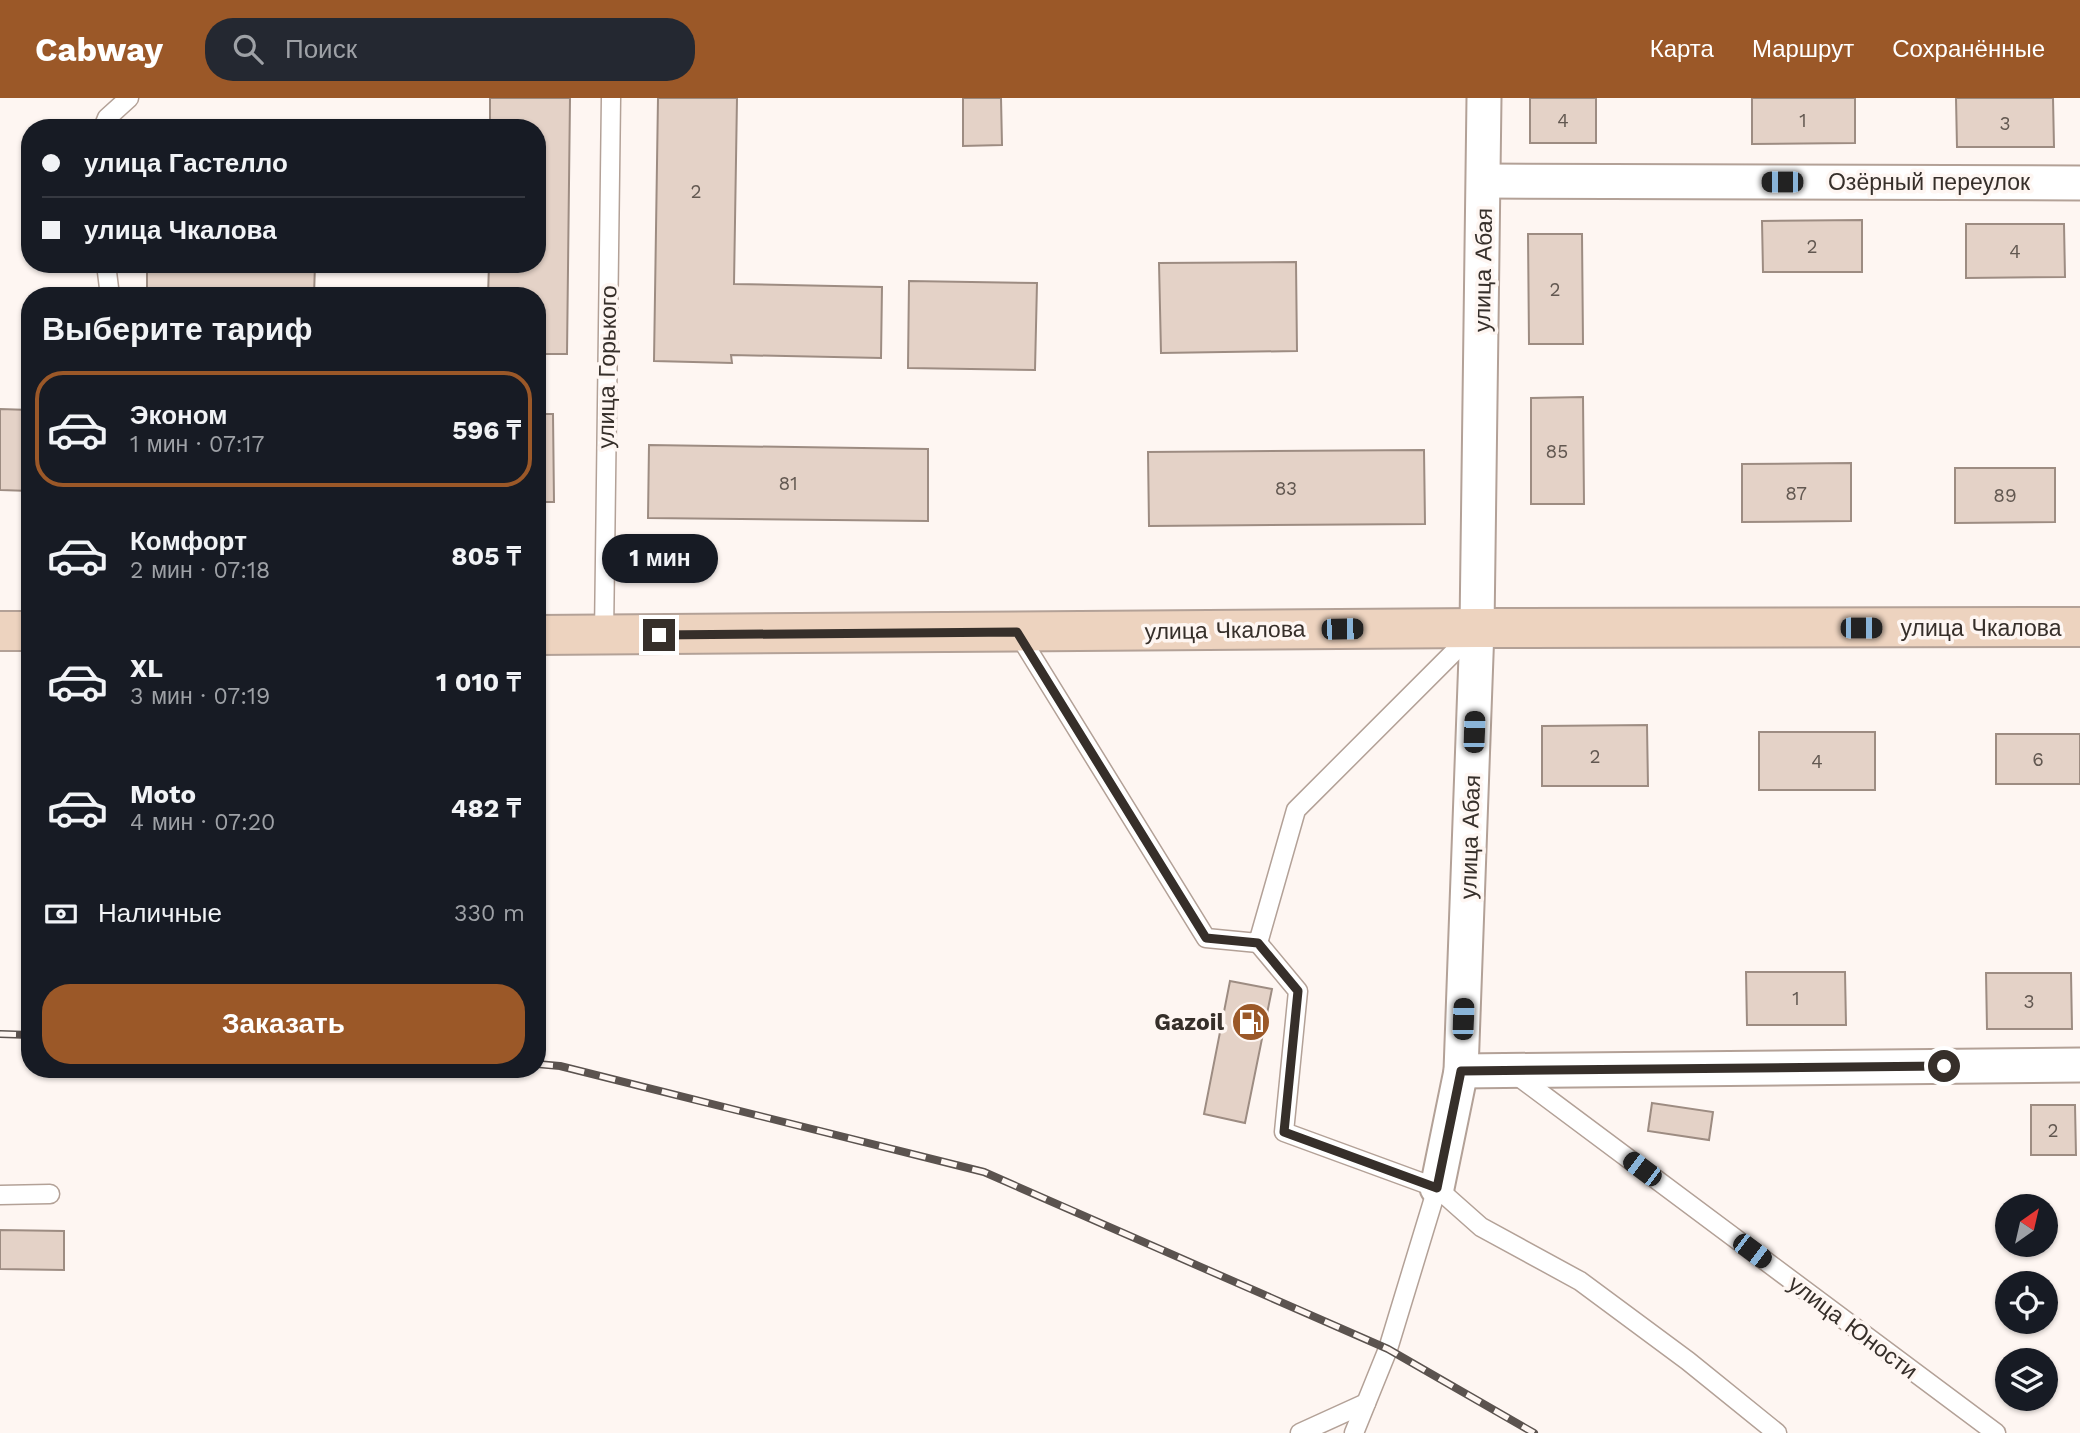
<!DOCTYPE html>
<html lang="ru">
<meta charset="utf-8">
<style>
body{margin:0;font-family:"Work Sans",sans-serif;background:#242831;color:#f1f3f6;height:100vh;display:flex;flex-direction:column;font-size:26px;white-space:nowrap}
*{box-sizing:border-box;margin:0}
p{font-size:23px;color:#9ea1a6}
.icon{flex:none;width:38px;height:38px;fill:none;stroke:currentColor;stroke-width:2;stroke-linecap:round;stroke-linejoin:round}
.map{position:relative;flex:1;overflow:hidden}
.panel{position:absolute;left:21px;top:189px;width:525px;height:791px;display:flex;flex-direction:column;background:#171b24;border-radius:28px;box-shadow:0 2px 5px #0004}
.panel>*{flex:none}
.top-card{position:absolute;left:21px;top:21px;width:525px;height:154px;border-radius:28px;box-shadow:0 2px 5px #0004;display:grid;align-content:center;height:154px;padding:0 21px;background:#171b24}
.needle{width:46px;rotate:34deg}
.fabs{position:absolute;left:1995px;top:1096px;display:grid;gap:14px}
.fabs a{display:grid;place-items:center;width:63px;height:63px;border-radius:50%;background:#171b24;box-shadow:0 2px 5px #0004;font-size:35px}
.end{position:absolute;width:32px;height:32px;margin:-16px;border:9px solid #362f2a;background:#fff;box-shadow:0 0 0 4px #fff}
.from{border-radius:50%}
.bubble{position:absolute;height:49px;border-radius:24px;background:#171b24;box-shadow:0 2px 5px #0004;font-size:23px;font-weight:700;line-height:49px;text-align:center}
.car{position:absolute;width:21px;height:42px;margin:-21px -10px;border-radius:9px;box-shadow:0 0 5px 2px #0007;background:linear-gradient(#222 24%,#8ab4d8 0 40%,#222 0 76%,#8ab4d8 0 86%,#222 0)}
.top-card b{display:flex;align-items:center;gap:24px;height:66px;font-size:26px}
.top-card b+b{border-top:2px solid #363941}
.top-card i{width:18px;height:18px;background:#f1f3f6}
ul{padding:0;list-style:none}
li{display:flex;align-items:center;gap:21px;height:116px;margin:0 14px 10px;padding:0 7px;border:4px solid transparent;border-radius:28px}
li div{flex:1}
li b{display:block;font-size:26px}
li em{font-style:normal;font-weight:700}
li.selected{border-color:#9b5828}
li>.icon{width:63px;height:63px;stroke-width:1.5}
h2{padding:0 21px;font-size:32px;line-height:84px}
.pay{display:flex;align-items:center;gap:18px;height:77px;padding:0 21px;font-size:26px}
.pay p{margin-inline-start:auto}
.action{display:flex;gap:14px;margin-top:auto;padding:14px 21px}
.action a{flex:1;height:80px;border-radius:28px;background:#9b5828;color:#fff;font-size:28px;font-weight:700;line-height:80px;text-align:center}
header{display:flex;align-items:center;gap:42px;box-sizing:border-box;height:98px;padding:0 35px;background:#9b5828;color:#fff}
header strong{font-size:33px}
nav{display:flex;gap:38px;margin-inline-start:auto;font-size:24px}
.search{width:490px;height:63px;background:#242831;display:flex;align-items:center;gap:18px;box-sizing:border-box;padding:0 24px;border-radius:28px;color:#9ea1a6;font-size:26px}
.map>svg:first-child{display:block}
</style>
<header>
<strong>Cabway</strong>
<div class="search"><svg class="icon" aria-label="search" viewBox="0 0 24 24"><circle cx="10" cy="10" r="6"/><path d="M15 15l6 6"/></svg>Поиск</div>
<nav><a>Карта</a><a>Маршрут</a><a>Сохранённые</a></nav>
</header>
<div class="map">
<svg width="2080" height="1335" viewBox="0 0 2080 1335">
<rect width="100%" height="100%" fill="#fef6f2"/>
<g fill="#e4d2c7" stroke="#9d8c82" stroke-width="2">
<path d="M490,0H570L567,256H537V198H488L489,166H537V30H490Z"/>
<path d="M658,0H737L734,186L882,189L881,260L731,257L732,265L654,263Z"/>
<path d="M963,0H1001L1002,47L963,48Z"/>
<rect x="1530" y="0" width="66" height="45"/>
<path d="M1752,0H1855V45L1752,46Z"/>
<path d="M1956,0H2053L2054,49H1957Z"/>
<path d="M1862,122V174H1763L1762,123Z"/>
<path d="M1966,126H2064L2065,179L1966,180Z"/>
<path d="M1528,136H1582L1583,246H1529Z"/>
<path d="M1296,164L1297,253L1161,255L1159,165Z"/>
<path d="M147,166H315L314,198H147Z"/>
<path d="M909,183L1037,185L1035,272L908,270Z"/>
<path d="M1583,299L1584,406H1531V300Z"/>
<path d="M0,311L30,312V393L0,392Z"/>
<path d="M537,316H553L554,404H537Z"/>
<path d="M649,347L928,351V423L648,420Z"/>
<path d="M1424,352L1425,426L1149,428L1148,354Z"/>
<path d="M1851,365V423L1742,424V366Z"/>
<path d="M1955,370H2055V424L1955,425Z"/>
<path d="M1647,627L1648,688H1542V628Z"/>
<rect x="1759" y="634" width="116" height="58"/>
<rect x="1996" y="636" width="84" height="50"/>
<path d="M1746,874H1845L1846,927H1747Z"/>
<path d="M1986,875H2071L2072,931H1987Z"/>
<path d="M1230,883L1272,891L1245,1025L1204,1016Z"/>
<path d="M1652,1005L1713,1014L1709,1042L1648,1033Z"/>
<path d="M2031,1007H2075L2076,1057H2031Z"/>
<path d="M0,1132L64,1133V1172L0,1171Z"/>
</g>
<g fill="none" stroke-linecap="round" stroke-linejoin="round">
<defs>
<g id="service">
<path d="M103,30L107,20L129,0"/>
<path d="M106,166L110,198"/>
<path d="M1017,534L1206,840L1258,845L1296,712L1474,534"/>
<path d="M604,538L611,0"/>
<path d="M1258,845L1298,893L1284,1034L1437,1090L1481,1129L1580,1183L1688,1263L1777,1335"/>
<path d="M1515,976L1996,1335"/>
<path d="M0,1097L50,1096"/>
<path d="M1300,1335L1366,1305"/>
<path d="M1354,1335L1388,1251L1437,1090"/>
</g>
<g id="minor">
<path d="M1485,83L2080,85"/>
<path d="M1461,973L2080,967"/>
<path d="M1437,1090L1461,973L1477,530L1484,0"/>
</g>
<g id="secondary">
<path d="M0,533H30"/>
<path d="M537,537L1477,530L2080,529"/>
</g>
</defs>
<use href="#service" stroke="#b3a197" stroke-width="21"/>
<use href="#minor" stroke="#b3a197" stroke-width="37"/>
<use href="#secondary" stroke="#b3a197" stroke-width="42"/>
<use href="#service" stroke="#fff" stroke-width="18"/>
<use href="#minor" stroke="#fff" stroke-width="33"/>
<use href="#secondary" stroke="#edd3bf" stroke-width="38"/>
<defs>
<g id="rail">
<path d="M0,936L30,937"/>
<path d="M537,966L560,968L984,1074L1388,1251L1534,1335"/>
</g>
</defs>
<use href="#rail" stroke="#5b534f" stroke-width="8"/>
<use href="#rail" stroke="#fef6f2" stroke-width="5" stroke-dasharray="16" stroke-linecap="butt"/>
</g>
<g fill="none" stroke-linecap="round" stroke-linejoin="round">
<path stroke="#362f2a" stroke-width="9" d="M659,537L1017,534L1206,840L1258,845L1298,893L1284,1034L1437,1090L1461,973L1944,968"/>
</g>
<defs>
<symbol id="fuel-disc" viewBox="-11 -11 22 22"><circle r="9.5" fill="#9b5828" stroke="#fef6f2"/><path d="M-5.5-6h7V0h2V4h1.3V-2.5L3-4.5l.8-.8L6-3V5H2.5V1h-1V6h-7ZM-4.2-4.7v3.2H.2V-4.7Z" fill="#fff"/></symbol>
</defs>
<g fill-rule="evenodd">
<use href="#fuel-disc" x="1229" y="902" width="44" height="44"/>
</g>
<g text-anchor="middle" stroke-width="7" stroke-linejoin="round" paint-order="stroke">
<g font-size="19" fill="#625851">
<text x="1563" y="29">4</text>
<text x="1803" y="29">1</text>
<text x="2005" y="32">3</text>
<text x="696" y="100">2</text>
<text x="1812" y="155">2</text>
<text x="2015" y="160">4</text>
<text x="1555" y="198">2</text>
<text x="1557" y="360">85</text>
<text x="788" y="392">81</text>
<text x="1286" y="397">83</text>
<text x="1796" y="402">87</text>
<text x="2005" y="404">89</text>
<text x="1595" y="665">2</text>
<text x="2038" y="668">6</text>
<text x="1817" y="670">4</text>
<text x="1796" y="907">1</text>
<text x="2029" y="910">3</text>
<text x="2053" y="1039">2</text>
</g>
<g font-size="23" fill="#362f2a" stroke="#fef6f2">
<text x="1929" y="92">Озёрный переулок</text>
<text transform="translate(1483 172) rotate(-89)" y="8">улица Абая</text>
<text transform="translate(607 269) rotate(-89)" y="8">улица Горького</text>
<text x="1981" y="538">улица Чкалова</text>
<text transform="translate(1225 532) rotate(-1)" y="8">улица Чкалова</text>
<text transform="translate(1470 739) rotate(-88)" y="8">улица Абая</text>
<text transform="translate(1853 1229) rotate(37)" y="8">улица Юности</text>
</g>
<g font-size="23" font-weight="bold" fill="#362f2a" stroke="#fef6f2" text-anchor="end">
<text x="1224" y="932">Gazoil</text>
</g>
</g>
</svg>
<div class="fabs">
<a><svg class="needle" viewBox="-14 -14 28 28"><path d="M0-13l5 13h-10z" fill="#e53935"/><path d="M0 13l5-13h-10z" fill="#9ea1a6"/></svg></a>
<a><svg class="icon" aria-label="locate" viewBox="0 0 24 24"><circle cx="12" cy="12" r="6"/><path d="M12 2v4M12 18v4M2 12h4M18 12h4"/></svg></a>
<a><svg class="icon" aria-label="layers" viewBox="0 0 24 24"><path d="M12 4l9 5-9 5-9-5zM3 14l9 5 9-5"/></svg></a>
</div>
<i class="end from" style="left:1944px;top:968px"></i>
<i class="end" style="left:659px;top:537px"></i>
<div class="bubble" style="left:602px;top:436px;width:116px">1 мин</div>
<i class="car" style="left:1782px;top:84px;rotate:270deg"></i>
<i class="car" style="left:1861px;top:530px;rotate:90deg"></i>
<i class="car" style="left:1342px;top:531px;rotate:89deg"></i>
<i class="car" style="left:1474px;top:634px;rotate:2deg"></i>
<i class="car" style="left:1463px;top:921px;rotate:2deg"></i>
<i class="car" style="left:1642px;top:1071px;rotate:307deg"></i>
<i class="car" style="left:1752px;top:1153px;rotate:127deg"></i>
<div class="top-card">
<b><i class="from"></i>улица Гастелло</b>
<b><i></i>улица Чкалова</b>
</div>
<section class="panel">
<h2>Выберите тариф</h2>
<ul>
<li class="selected"><svg class="icon" aria-label="car" viewBox="0 0 24 24"><path d="M5 17H2v-5l4-1 3-4h7l3 4 3 1v5h-3M9 17h6M6 11h13"/><circle cx="7" cy="17" r="2"/><circle cx="17" cy="17" r="2"/></svg><div><b>Эконом</b><p>1 мин · 07:17</p></div><em>596 ₸</em></li>
<li><svg class="icon" aria-label="car" viewBox="0 0 24 24"><path d="M5 17H2v-5l4-1 3-4h7l3 4 3 1v5h-3M9 17h6M6 11h13"/><circle cx="7" cy="17" r="2"/><circle cx="17" cy="17" r="2"/></svg><div><b>Комфорт</b><p>2 мин · 07:18</p></div><em>805 ₸</em></li>
<li><svg class="icon" aria-label="car" viewBox="0 0 24 24"><path d="M5 17H2v-5l4-1 3-4h7l3 4 3 1v5h-3M9 17h6M6 11h13"/><circle cx="7" cy="17" r="2"/><circle cx="17" cy="17" r="2"/></svg><div><b>XL</b><p>3 мин · 07:19</p></div><em>1 010 ₸</em></li>
<li><svg class="icon" aria-label="car" viewBox="0 0 24 24"><path d="M5 17H2v-5l4-1 3-4h7l3 4 3 1v5h-3M9 17h6M6 11h13"/><circle cx="7" cy="17" r="2"/><circle cx="17" cy="17" r="2"/></svg><div><b>Moto</b><p>4 мин · 07:20</p></div><em>482 ₸</em></li>
</ul>
<div class="pay"><svg class="icon" aria-label="cash" viewBox="0 0 24 24"><path d="M3 7h18v10H3z"/><circle cx="12" cy="12" r="2"/></svg>Наличные<p>330 m</p></div>
<div class="action"><a>Заказать</a></div>
</section>
</div>
